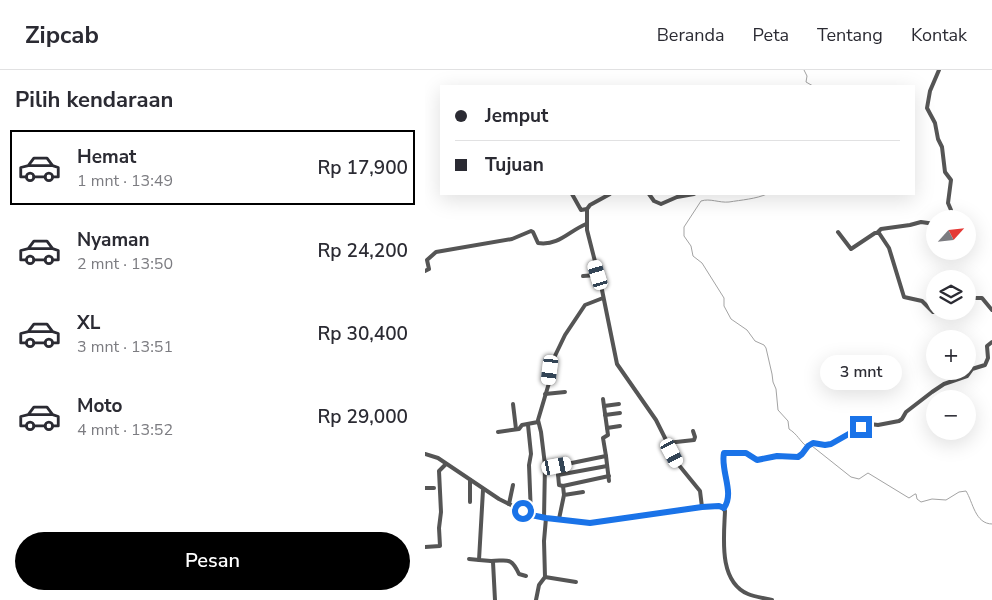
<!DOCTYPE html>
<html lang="id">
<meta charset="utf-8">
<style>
body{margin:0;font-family:"Nunito Sans",sans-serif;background:#f7f7f7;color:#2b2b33;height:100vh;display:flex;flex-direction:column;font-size:19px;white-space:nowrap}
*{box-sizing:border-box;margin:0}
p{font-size:16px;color:#7c7c81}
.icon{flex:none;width:28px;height:28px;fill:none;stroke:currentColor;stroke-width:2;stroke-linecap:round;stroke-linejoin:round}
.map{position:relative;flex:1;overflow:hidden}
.sheet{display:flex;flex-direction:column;background:#fff;width:425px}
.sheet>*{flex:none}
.hud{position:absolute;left:15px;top:15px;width:475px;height:110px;border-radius:0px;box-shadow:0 5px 20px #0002;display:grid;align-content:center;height:110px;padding:0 15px;background:#fff}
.needle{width:32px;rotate:63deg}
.tools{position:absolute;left:501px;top:140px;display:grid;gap:10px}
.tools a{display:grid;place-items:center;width:50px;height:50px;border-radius:50%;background:#fff;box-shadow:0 5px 20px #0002;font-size:25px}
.end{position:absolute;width:22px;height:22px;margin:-11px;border:6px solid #1a73e8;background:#fff;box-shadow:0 0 0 2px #fff}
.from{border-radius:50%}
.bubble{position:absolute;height:35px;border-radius:18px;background:#fff;box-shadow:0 5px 20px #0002;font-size:16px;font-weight:600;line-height:35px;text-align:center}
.car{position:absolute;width:15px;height:30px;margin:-15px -8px;border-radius:6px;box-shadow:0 0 4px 1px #0007;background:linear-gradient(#fff 24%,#345 0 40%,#fff 0 76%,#345 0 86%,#fff 0)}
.hud b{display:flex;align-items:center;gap:18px;height:48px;font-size:19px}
.hud b+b{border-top:1px solid #e1e1e2}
.hud i{width:12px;height:12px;background:#2b2b33}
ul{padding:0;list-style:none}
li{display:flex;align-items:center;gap:15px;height:75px;margin:0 10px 8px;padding:0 5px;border:2px solid transparent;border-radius:0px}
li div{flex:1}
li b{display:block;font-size:19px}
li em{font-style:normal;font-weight:600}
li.selected{border-color:#000}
li>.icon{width:45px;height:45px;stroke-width:1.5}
h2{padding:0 15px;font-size:22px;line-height:60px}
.action{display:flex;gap:10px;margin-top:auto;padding:10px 15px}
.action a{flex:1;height:58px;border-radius:30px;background:#000;color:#fff;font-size:20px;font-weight:600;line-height:58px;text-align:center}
header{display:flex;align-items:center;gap:30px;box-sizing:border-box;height:70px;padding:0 25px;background:#fff;border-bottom:1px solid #e1e1e2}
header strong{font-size:24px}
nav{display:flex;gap:28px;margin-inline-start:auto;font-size:18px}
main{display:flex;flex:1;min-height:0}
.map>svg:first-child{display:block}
</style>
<header>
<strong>Zipcab</strong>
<nav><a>Beranda</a><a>Peta</a><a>Tentang</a><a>Kontak</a></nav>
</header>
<main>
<section class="sheet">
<h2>Pilih kendaraan</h2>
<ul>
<li class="selected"><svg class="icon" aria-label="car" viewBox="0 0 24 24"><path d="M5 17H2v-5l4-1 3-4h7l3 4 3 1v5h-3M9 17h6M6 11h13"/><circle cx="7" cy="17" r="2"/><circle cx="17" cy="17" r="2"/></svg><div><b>Hemat</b><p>1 mnt · 13:49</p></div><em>Rp 17,900</em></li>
<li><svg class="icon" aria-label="car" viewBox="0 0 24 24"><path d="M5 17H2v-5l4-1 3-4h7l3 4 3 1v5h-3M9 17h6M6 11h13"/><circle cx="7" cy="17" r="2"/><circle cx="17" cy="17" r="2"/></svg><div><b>Nyaman</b><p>2 mnt · 13:50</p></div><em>Rp 24,200</em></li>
<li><svg class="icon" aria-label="car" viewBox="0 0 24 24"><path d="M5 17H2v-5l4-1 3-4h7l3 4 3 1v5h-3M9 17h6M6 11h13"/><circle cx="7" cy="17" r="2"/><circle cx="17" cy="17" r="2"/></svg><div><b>XL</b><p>3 mnt · 13:51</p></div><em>Rp 30,400</em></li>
<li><svg class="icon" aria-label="car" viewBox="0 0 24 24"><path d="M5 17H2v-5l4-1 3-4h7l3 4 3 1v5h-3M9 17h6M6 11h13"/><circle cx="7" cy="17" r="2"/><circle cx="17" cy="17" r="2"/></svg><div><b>Moto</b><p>4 mnt · 13:52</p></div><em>Rp 29,000</em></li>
</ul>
<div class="action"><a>Pesan</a></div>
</section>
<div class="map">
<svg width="567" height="530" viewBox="0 0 567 530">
<rect width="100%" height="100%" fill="#fff"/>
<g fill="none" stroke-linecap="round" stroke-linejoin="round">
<g stroke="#a3a3a3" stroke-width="1">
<path d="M379,0L382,6L381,12L388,16"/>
<path d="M342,124C331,129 316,130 304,132C294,133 285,128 276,131L259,157V166L266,176L268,186L277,193L299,228V236L306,249L322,260L330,271L339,275L341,278L347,304L348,312L351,319L353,340L363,351L364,359C372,364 375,371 381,376"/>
<path d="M385,376H387L426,407L434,409L443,403L484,428L490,424H491L492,429L496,432L507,429L521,430L534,422L541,421C548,432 550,454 567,454"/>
</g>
<g stroke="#555" stroke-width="4">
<path d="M514,0L505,21L502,38L510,53L513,69L517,77L520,102L526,110L523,133L526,140V149"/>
<path d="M147,124L156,140L162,139L165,135L185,124"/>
<path d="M224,124L229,131L236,134L252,127L269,124"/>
<path d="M162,139V160L176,215L192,294L231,350L253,394L275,421L277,437"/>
<path d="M413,162L426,179L450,163H454L464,178L479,227L497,231L508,242L514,241"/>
<path d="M452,163L456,159L485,155L496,152L510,154"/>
<path d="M0,201L4,199L2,190L11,182L87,169L106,161L108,162L113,173C134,176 144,161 161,154"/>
<path d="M158,206L173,205"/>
<path d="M542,228H557L567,240"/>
<path d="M120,324L140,322"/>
<path d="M178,329L183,365L178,368L181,386"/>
<path d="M88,334L91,359"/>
<path d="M179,336L194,334"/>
<path d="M180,345L195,343"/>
<path d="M103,355L106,384L104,395L106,445"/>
<path d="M182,358L195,356"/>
<path d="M73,362L94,359L97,355L113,352"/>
<path d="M242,373L269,370L270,367L268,361"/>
<path d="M0,384L13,388L74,429L106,445L121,448L165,453L277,437H297L300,441C299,467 293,511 323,524C330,527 339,528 347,530"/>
<path d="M132,393L134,415L138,416L139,425"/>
<path d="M132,396L181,386L184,411"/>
<path d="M133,405L182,396"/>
<path d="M138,416L184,406"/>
<path d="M0,418H9"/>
<path d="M58,420L54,490L66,491L68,492L70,530"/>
<path d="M45,432V410"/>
<path d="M84,434L88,415"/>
<path d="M299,438C310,423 296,400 299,383H321L332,390L352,386L373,387L377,384L383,376L388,373L400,375L406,374L435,357L445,354L453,355L474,351L477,349L481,342L507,322L519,314L542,306L547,299L560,295L563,288L562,276L567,272"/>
<path d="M119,448L120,395L116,362L113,350L124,313L127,292L140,265L160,235L178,228"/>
<path d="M134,449L139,425L158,422"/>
<path d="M0,477L15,476L14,458L16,442L14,401L21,394"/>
<path d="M44,489L54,490"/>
<path d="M66,491C82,491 86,486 94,504L101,506"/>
<path d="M120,507L151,512"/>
<path d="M111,530L114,515L120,507L119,471L121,448"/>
</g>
</g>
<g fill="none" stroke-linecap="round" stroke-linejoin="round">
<path stroke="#1a73e8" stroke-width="6" d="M98,441L106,445L121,448L165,453L277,437L294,436L299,438C310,423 295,400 299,383H321L332,390L352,386L373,387L377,384L383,376L388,373L400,375L406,374L436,357"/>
</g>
</svg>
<div class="tools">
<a><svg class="needle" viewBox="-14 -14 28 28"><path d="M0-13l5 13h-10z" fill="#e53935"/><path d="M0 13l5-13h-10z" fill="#7c7c81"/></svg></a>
<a><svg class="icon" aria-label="layers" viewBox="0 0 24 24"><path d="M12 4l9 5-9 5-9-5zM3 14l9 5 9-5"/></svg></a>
<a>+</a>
<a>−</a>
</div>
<i class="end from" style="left:98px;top:441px"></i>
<i class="end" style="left:436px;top:357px"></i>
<div class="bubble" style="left:395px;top:285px;width:82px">3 mnt</div>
<i class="car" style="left:173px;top:205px;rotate:343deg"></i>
<i class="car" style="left:125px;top:300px;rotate:187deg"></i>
<i class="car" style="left:247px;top:383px;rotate:152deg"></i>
<i class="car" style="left:132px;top:396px;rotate:79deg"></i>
<div class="hud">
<b><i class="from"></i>Jemput</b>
<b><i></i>Tujuan</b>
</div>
</div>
</main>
